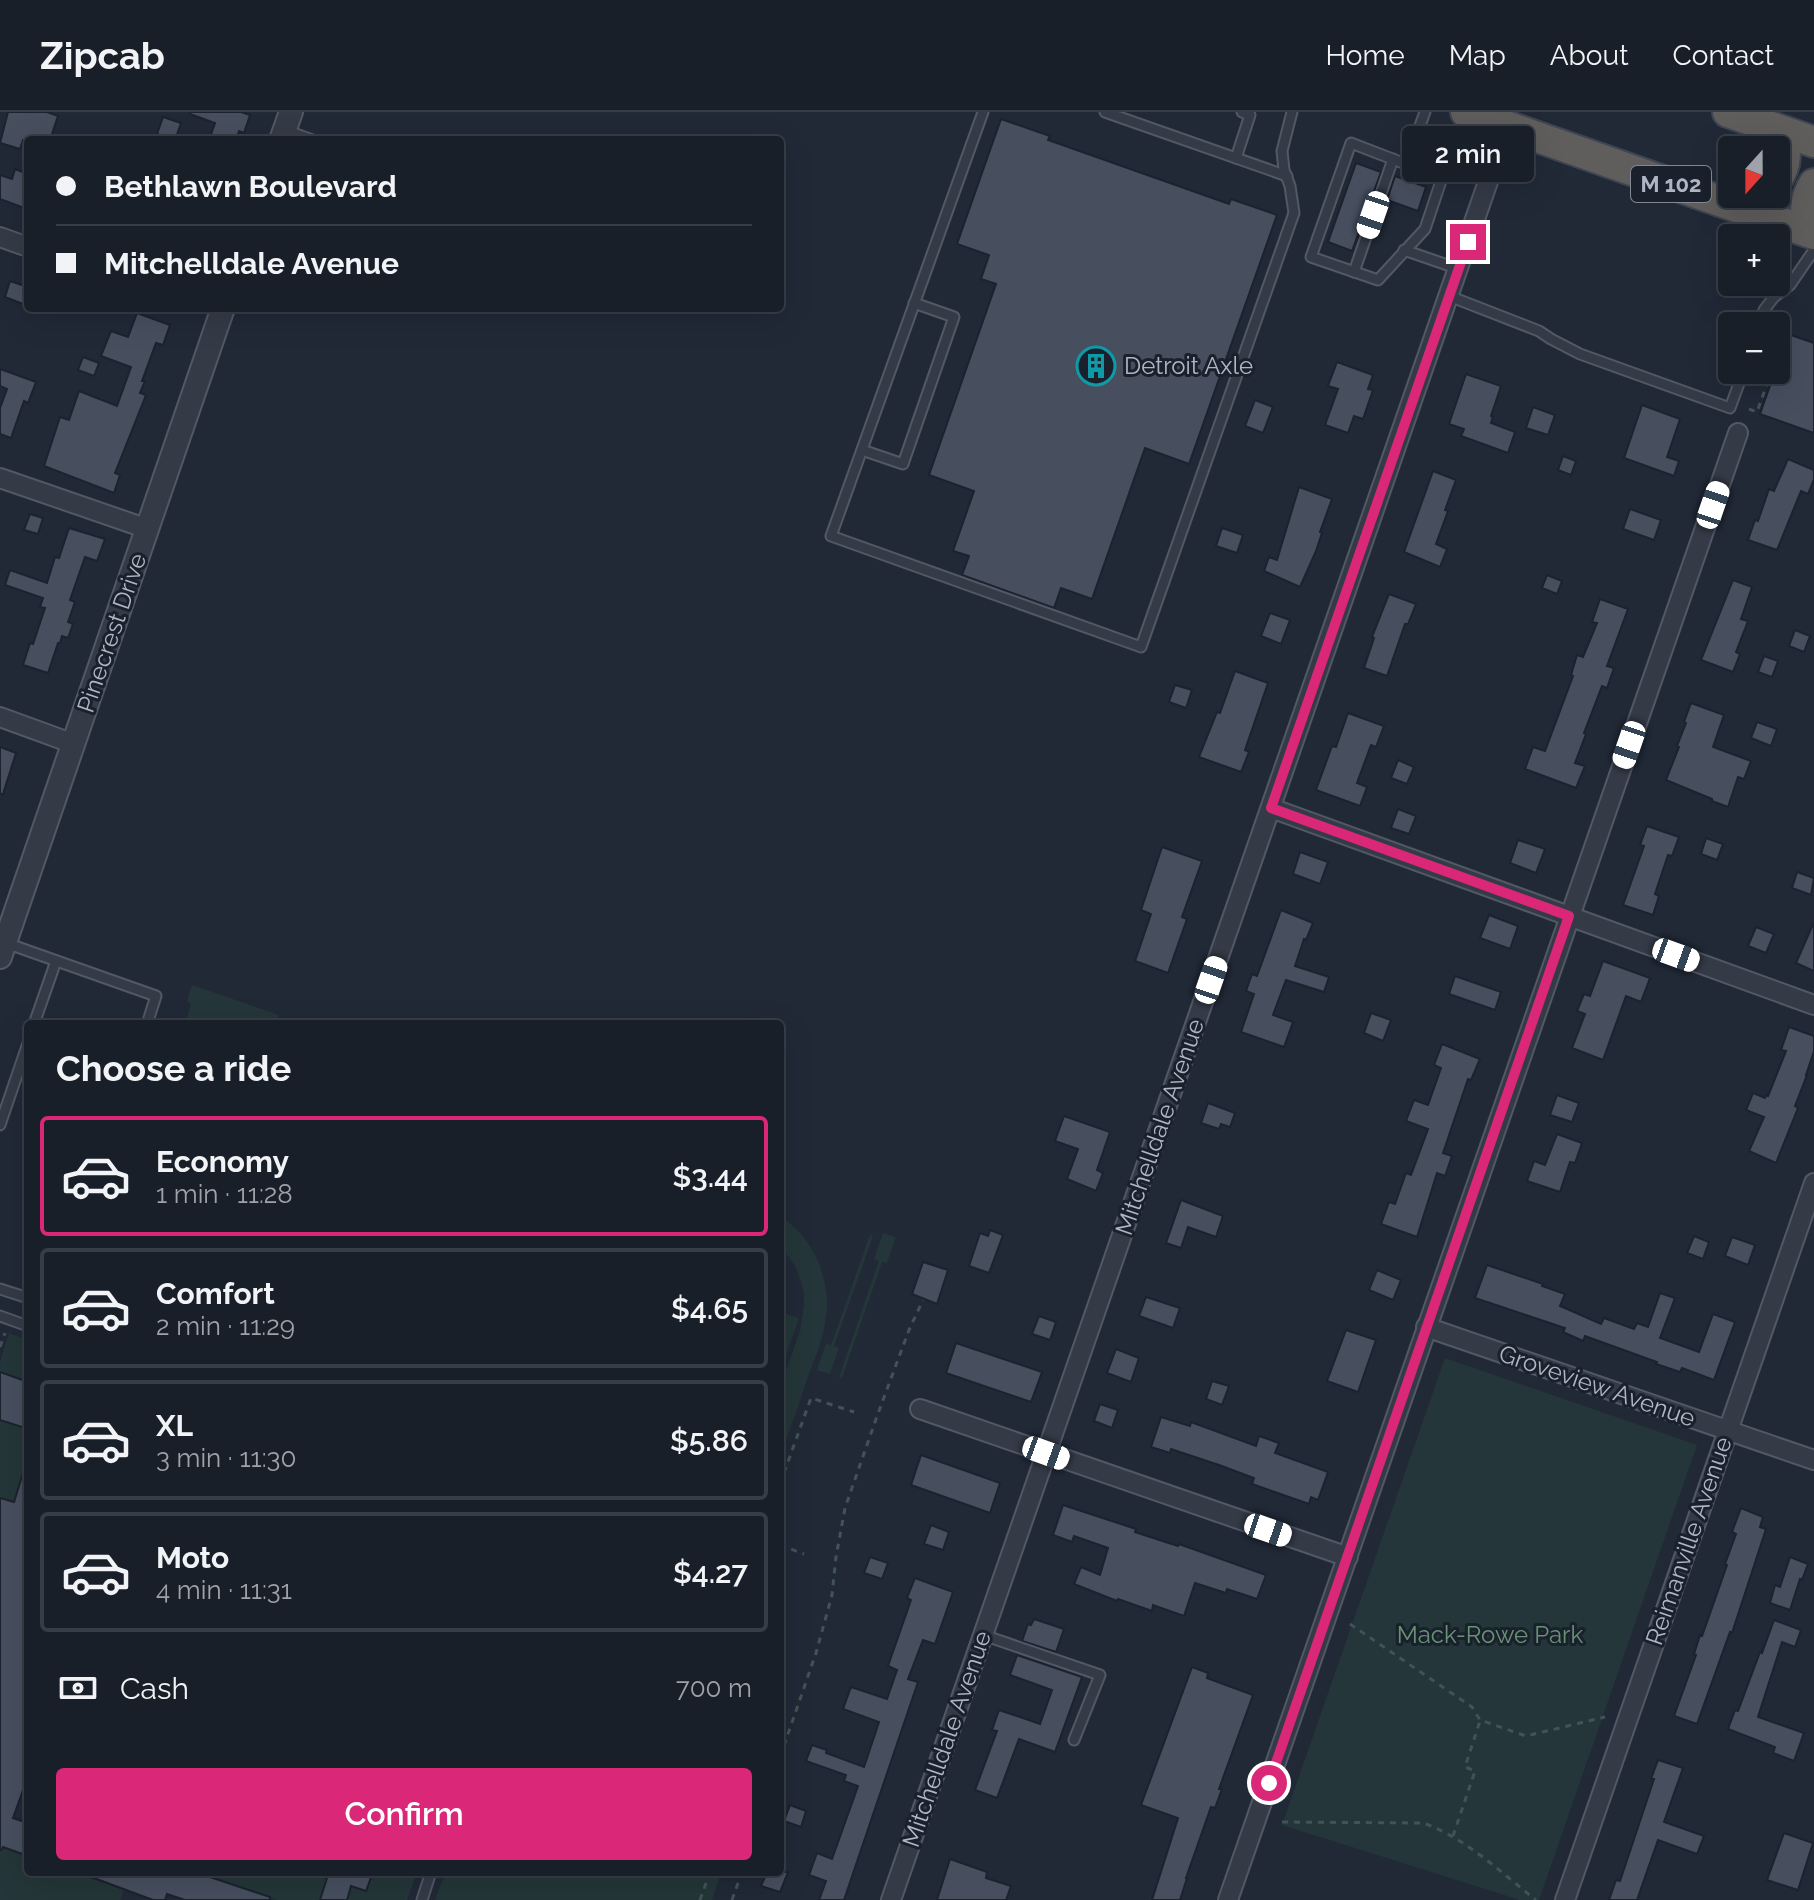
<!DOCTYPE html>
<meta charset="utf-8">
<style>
body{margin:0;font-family:Raleway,sans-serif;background:#222731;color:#f1f3f6;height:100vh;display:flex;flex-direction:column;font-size:30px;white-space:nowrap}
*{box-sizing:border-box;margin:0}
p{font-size:26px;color:#9fa2a8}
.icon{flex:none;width:44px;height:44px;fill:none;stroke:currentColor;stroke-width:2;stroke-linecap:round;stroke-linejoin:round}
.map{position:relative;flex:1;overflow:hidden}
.details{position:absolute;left:24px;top:908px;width:760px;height:856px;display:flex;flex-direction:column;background:#191f29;border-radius:8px;box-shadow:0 8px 32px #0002,0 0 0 2px #373d46}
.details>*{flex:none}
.hud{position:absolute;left:24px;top:24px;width:760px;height:176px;border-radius:8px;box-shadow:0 8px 32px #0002,0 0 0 2px #373d46;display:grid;align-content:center;height:176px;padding:0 32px;background:#191f29}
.needle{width:52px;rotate:201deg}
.buttons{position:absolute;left:1718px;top:24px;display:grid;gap:16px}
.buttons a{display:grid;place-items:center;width:72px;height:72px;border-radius:8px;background:#191f29;box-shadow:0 8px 32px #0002,0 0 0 2px #373d46;font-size:40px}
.end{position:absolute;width:36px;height:36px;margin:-18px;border:10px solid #db2777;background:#fff;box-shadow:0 0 0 4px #fff}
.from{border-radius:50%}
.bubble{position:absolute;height:56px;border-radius:8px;background:#191f29;box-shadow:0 8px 32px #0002,0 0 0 2px #373d46;font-size:26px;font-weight:600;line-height:56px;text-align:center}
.car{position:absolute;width:24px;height:48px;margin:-24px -12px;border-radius:10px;box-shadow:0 0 6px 2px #0007;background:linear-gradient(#fff 24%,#345 0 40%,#fff 0 76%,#345 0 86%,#fff 0)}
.hud b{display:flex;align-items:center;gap:28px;height:76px;font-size:30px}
.hud b+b{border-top:2px solid #373d46}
.hud i{width:20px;height:20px;background:#f1f3f6}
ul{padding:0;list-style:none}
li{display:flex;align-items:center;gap:24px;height:120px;margin:0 16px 12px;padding:0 16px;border:4px solid #373d46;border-radius:8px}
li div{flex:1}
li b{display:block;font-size:30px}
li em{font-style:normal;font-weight:600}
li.on{border-color:#db2777}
li>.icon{width:72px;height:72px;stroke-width:1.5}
h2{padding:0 32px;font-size:36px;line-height:96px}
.pay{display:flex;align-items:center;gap:20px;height:88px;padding:0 32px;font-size:30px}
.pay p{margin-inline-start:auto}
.button{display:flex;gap:16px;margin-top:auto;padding:16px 32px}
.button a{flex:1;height:92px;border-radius:8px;background:#db2777;color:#fff;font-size:32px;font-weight:600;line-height:92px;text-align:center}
header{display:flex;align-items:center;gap:48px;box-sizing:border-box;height:112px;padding:0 40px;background:#191f29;border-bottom:2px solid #373d46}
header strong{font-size:38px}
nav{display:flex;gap:44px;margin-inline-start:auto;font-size:28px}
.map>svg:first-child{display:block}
</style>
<header>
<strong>Zipcab</strong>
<nav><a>Home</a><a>Map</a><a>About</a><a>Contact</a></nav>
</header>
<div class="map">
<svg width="1814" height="1788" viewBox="0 0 1814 1788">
<rect width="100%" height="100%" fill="#212937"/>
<g fill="#243639">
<path d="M192,873L279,903L276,912H185L191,892L187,889Z"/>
<path d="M780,1104C815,1126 833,1171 825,1211C822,1231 813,1250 806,1270C798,1295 789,1320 780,1345V1276L800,1219L804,1194V1180L796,1155L780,1133Z"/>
<path d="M883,1121L896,1125L887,1151L882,1150L842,1266L839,1265L879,1149L874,1147Z"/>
<path d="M870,1123L873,1124L834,1234L839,1236L830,1262L817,1258L826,1232L831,1233Z"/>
<path d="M780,1200L799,1206L780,1261Z"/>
<path d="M9,1221L28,1228V1270L0,1260V1250Z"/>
<path d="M1445,1246L1697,1333L1539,1788H1520L1282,1713Z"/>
<path d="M0,1308L28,1317V1347L14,1390L0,1386Z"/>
<path d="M0,1735L28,1744V1760H73L124,1778L120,1788H0Z"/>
<path d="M195,1760H310L327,1766L320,1788H278Z"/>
<path d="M373,1760H417L407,1788H346L351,1774L367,1779Z"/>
<path d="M446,1760H721L712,1788H435Z"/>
</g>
<g fill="#474f5f" stroke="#1c222e" stroke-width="2">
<path d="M8,0H47L58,4L50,28H23L20,37L0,31Z"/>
<path d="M190,0H241L250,3L244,21L239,19L236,28H209L215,11L190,2Z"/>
<path d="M163,5L181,11L175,28L157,22Z"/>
<path d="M1001,7L1050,24L1048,28L1229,92L1231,87L1277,103L1189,352L1145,336L1092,487L1061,476L1054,496L962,463L969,444L953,439L974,379L929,363L996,172L981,167L989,143L957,132Z"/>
<path d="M1356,51L1381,60L1352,139L1328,130Z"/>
<path d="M15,57L28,62V83L24,96L0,87V63L12,67Z"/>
<path d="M1395,64L1426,75L1418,99L1387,88Z"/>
<path d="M10,169L28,175V194L5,185Z"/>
<path d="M137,201L170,213L163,233L156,231L142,269H145L140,281L146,283L115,361L120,363L114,381L44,354L60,305L69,308L79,279L117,294L131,255L101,244L111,219L128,225Z"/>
<path d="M1788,222L1814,231V321L1760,302Z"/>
<path d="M83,245L99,251L94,264L78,258Z"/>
<path d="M1337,250L1373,263L1368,277L1373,278L1363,307L1354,304L1348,321L1325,313L1338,277L1328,274Z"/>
<path d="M0,257L36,270L28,291L24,289L11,326L0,322V296L7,277L0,274Z"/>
<path d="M1466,262L1501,274L1491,304L1493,305L1491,311L1515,320L1508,341L1461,324L1464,317L1449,312Z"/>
<path d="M1255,288L1273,295L1263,321L1245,314Z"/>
<path d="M1642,293L1680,307L1667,345L1679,349L1674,364L1624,346Z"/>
<path d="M1533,295L1555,303L1548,323L1526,316Z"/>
<path d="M1563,344L1576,349L1571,363L1558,358Z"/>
<path d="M1788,347L1814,358V367L1808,382L1801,379L1777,438L1748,428L1755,408L1758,409L1769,377L1774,379Z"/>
<path d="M1433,359L1456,368L1445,398L1448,399L1436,432L1447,437L1440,455L1404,440Z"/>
<path d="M1299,375L1332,387L1320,420L1322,421L1316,439L1300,475L1264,459L1269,445L1277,448Z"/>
<path d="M1630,397L1661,408L1654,428L1623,417Z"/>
<path d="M30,402L43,406L38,422L24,418Z"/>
<path d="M69,416L105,427L97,449L85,445L70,488L75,490L68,510L73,512L68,526L62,524L60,531H58L48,561L23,553L30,531L33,532L45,496L40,495L43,486L5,473L10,458L47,471L55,445L59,446Z"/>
<path d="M1222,416L1243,423L1237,441L1216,434Z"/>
<path d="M1547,463L1562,469L1557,482L1542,476Z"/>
<path d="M1733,468L1752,475L1741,507L1748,509L1736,540L1740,542L1733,560L1701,548Z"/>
<path d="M1389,482L1416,492L1408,512H1405L1387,564L1364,556L1374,526L1372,525Z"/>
<path d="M1600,487L1628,497L1607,554L1614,556L1607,576L1602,574L1584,621L1586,622L1575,651L1585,654L1576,676L1525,657L1533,635L1545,639L1573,564L1571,563L1577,543L1583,545L1597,511L1592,510Z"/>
<path d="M1270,501L1290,508L1281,532L1261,524Z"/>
<path d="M1795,518L1810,524L1804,540L1789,534Z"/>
<path d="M1764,544L1778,549L1772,565L1758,560Z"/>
<path d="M1235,559L1268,571L1245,638L1249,640L1241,660L1199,645L1217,600L1220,601Z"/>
<path d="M1175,573L1192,578L1186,596L1169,590Z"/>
<path d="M1691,591L1724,603L1713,635L1751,649L1744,667L1738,665L1728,695L1712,689V687L1666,668L1679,635L1677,634L1686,611L1684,610Z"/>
<path d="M1348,601L1384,614L1376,635L1371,633L1357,671L1367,675L1360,694L1316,678L1332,634L1336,635Z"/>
<path d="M1757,610L1777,617L1771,634L1751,626Z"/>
<path d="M0,635L16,641L3,682H0Z"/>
<path d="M1398,648L1414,655L1407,672L1391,666Z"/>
<path d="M1398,697L1416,704L1409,722L1391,716Z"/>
<path d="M1647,714L1679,725L1672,744L1668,743L1655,782L1659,784L1653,803L1623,793L1644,734L1640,733Z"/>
<path d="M1706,726L1723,732L1717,748L1701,742Z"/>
<path d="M1518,728L1545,737L1536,761L1510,751Z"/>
<path d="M1162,735L1202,749L1182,805L1187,807L1168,861L1135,849L1151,802L1141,798Z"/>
<path d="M1300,740L1328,750L1320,772L1293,762Z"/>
<path d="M1797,760L1814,766L1811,783L1792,776Z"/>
<path d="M1281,798L1313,811L1306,828L1304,827L1295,854L1329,865L1324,880L1286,868L1273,903L1293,910L1284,935L1241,920L1254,882L1246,879L1252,862L1257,864Z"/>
<path d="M1489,803L1518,814L1510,837L1480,826Z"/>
<path d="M1814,810V859L1796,851Z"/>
<path d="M1756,815L1774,822L1766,841L1748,834Z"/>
<path d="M1603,849L1650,866L1641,890L1626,884L1603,948L1572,936L1585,902L1577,899L1584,882L1590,884Z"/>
<path d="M1455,864L1501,880L1495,898L1449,882Z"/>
<path d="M1371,901L1391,908L1383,929L1364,921Z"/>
<path d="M1789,915L1814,924V939L1806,963H1807L1795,994L1798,996L1776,1051L1749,1039L1764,1005L1746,998L1753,981L1765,986L1766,983L1768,984L1786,939L1781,938Z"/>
<path d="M1442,932L1480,947L1471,968L1468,967L1443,1041L1452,1044L1445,1064L1437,1061L1417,1125L1381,1112L1389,1090L1395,1092L1406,1061L1411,1063L1428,1017L1406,1009L1414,988L1428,993L1441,956L1434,953Z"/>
<path d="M1557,983L1579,991L1572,1010L1550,1003Z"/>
<path d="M1208,991L1235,1001L1230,1015L1221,1012L1219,1017L1201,1011Z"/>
<path d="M1064,1004L1110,1020L1097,1058L1103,1061L1096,1079L1067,1067L1078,1037L1055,1029Z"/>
<path d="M1557,1022L1582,1031L1575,1051L1570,1050L1560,1080L1527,1069L1534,1049L1545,1053Z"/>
<path d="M1181,1088L1223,1104L1216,1125L1188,1115L1181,1136L1166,1131Z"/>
<path d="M990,1118L1003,1123L989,1161L969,1154L980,1121L988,1124Z"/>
<path d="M1694,1124L1709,1130L1703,1147L1687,1141Z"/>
<path d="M1732,1125L1755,1133L1748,1153L1725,1144Z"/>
<path d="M923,1150L948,1158L937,1192L912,1182Z"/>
<path d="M1487,1153L1543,1172L1542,1174L1565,1182L1560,1194L1601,1212L1604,1206L1634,1217L1637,1211L1648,1215L1660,1181L1675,1186L1660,1226L1699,1240L1713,1202L1735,1210L1714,1268L1682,1256L1680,1260L1656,1252L1657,1250L1585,1224L1583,1229L1563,1220L1565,1216L1475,1186Z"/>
<path d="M1377,1158L1401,1168L1393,1188L1369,1178Z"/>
<path d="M1146,1185L1180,1196L1173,1216L1139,1204Z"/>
<path d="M1039,1204L1056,1210L1050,1228L1032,1222Z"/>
<path d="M1346,1218L1376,1228L1358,1280L1327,1269Z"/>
<path d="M956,1231L1042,1260L1031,1290L946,1261Z"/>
<path d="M1116,1237L1139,1246L1131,1270L1107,1261Z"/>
<path d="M0,1260L28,1270V1317L0,1308Z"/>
<path d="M1212,1269L1229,1274L1222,1293L1206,1287Z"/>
<path d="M1100,1292L1118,1298L1112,1316L1094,1309Z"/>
<path d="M1161,1305L1190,1314L1191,1310L1256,1334L1259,1324L1279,1331L1275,1341L1328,1360L1318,1388L1311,1385L1309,1392L1252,1372L1254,1366L1219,1353L1171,1337L1170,1341L1151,1335Z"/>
<path d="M921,1343L1000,1371L990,1401L911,1373Z"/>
<path d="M25,1355L28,1356V1664L13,1706L28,1711V1744L3,1735L2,1738H0V1386L14,1390Z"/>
<path d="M1063,1393L1136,1417L1135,1420L1178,1434L1179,1432L1266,1463L1257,1487L1227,1477L1226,1481L1195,1471L1184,1504L1153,1493L1152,1499L1118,1487L1117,1489L1074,1472L1081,1455L1100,1463L1108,1436L1074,1424L1072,1430L1053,1423Z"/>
<path d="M1741,1396L1763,1405L1760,1415L1766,1417L1732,1521L1730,1520L1697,1612L1674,1604L1696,1543L1694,1542L1700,1523L1702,1524L1727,1453L1725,1452L1736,1422L1732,1420Z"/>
<path d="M931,1413L949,1420L943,1438L924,1432Z"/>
<path d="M870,1445L888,1451L882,1467L864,1461Z"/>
<path d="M1790,1445L1808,1452L1802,1468L1800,1467L1790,1498L1770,1491L1775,1473L1780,1475Z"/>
<path d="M915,1466L953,1480L935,1532L923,1528L908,1567L918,1570L844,1788H819L826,1769L809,1763L817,1741L832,1747L858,1674L844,1669L846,1663L806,1649L812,1633L827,1638L826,1641L864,1655L879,1610L843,1597L851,1575L887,1587L897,1558L888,1554L911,1488L907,1486Z"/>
<path d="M1034,1507L1064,1517L1056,1540L1022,1529L1028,1512L1031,1513Z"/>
<path d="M1774,1508L1801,1518L1795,1535L1782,1530L1758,1605L1804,1621L1794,1649L1773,1641L1775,1635L1728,1617L1735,1598L1738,1599L1760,1540L1762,1541Z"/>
<path d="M1017,1543L1082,1565L1055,1640L1019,1627L997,1686L975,1678L997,1619L992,1618L999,1598L1040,1612L1052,1578L1010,1563Z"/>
<path d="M1192,1555L1208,1561L1207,1566L1253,1583L1219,1677H1222L1215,1696L1211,1695L1186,1766H1187L1180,1788H1152L1178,1706L1141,1693Z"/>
<path d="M1658,1648L1683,1656L1664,1710L1704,1724L1697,1742L1658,1728L1637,1788H1609L1616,1768L1620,1769L1654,1667H1651Z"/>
<path d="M790,1693L806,1699L801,1715L784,1709Z"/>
<path d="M1784,1721L1813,1731L1798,1778L1767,1768Z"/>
<path d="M950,1747L987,1760L986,1766L1011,1774L1006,1788H937Z"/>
<path d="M83,1760H195L270,1785V1788H185L167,1782L165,1788H153L83,1762Z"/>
<path d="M318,1760H373L366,1779L351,1774L347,1788H320L327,1766L318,1762Z"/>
<path d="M767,1760H788L780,1780L761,1774Z"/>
</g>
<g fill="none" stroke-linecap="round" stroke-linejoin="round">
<defs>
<g id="service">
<path d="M983,0L831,424L1141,535L1294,101L1290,74L1284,58L1282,39L1292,0"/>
<path d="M1105,0L1287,64"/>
<path d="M285,18L313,28"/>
<path d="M1351,31L1442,66L1425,117L1378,168L1311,145Z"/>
<path d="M1236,46L1250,3L1242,0"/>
<path d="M1406,52L1425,0"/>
<path d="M1404,138L1459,157"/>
<path d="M1354,160L1393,47"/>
<path d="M1770,170L1774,185"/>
<path d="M1449,184L1539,219L1551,227L1580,242L1730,296L1744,258"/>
<path d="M1759,214L1764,198L1774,185L1790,173L1814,138"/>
<path d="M862,338L903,352L954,205L914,191"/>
<path d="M6,831L156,884L147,912"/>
<path d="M34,912L56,849"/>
<path d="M0,1013L28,931"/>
<path d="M0,1177L28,1186"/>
<path d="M0,1204L28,1214"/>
<path d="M983,1523L1100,1563L1074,1628"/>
<path d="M422,1788L431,1760"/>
</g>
<g id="minor">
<path d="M0,125L28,135"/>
<path d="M0,366L148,417"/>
<path d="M0,605L74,632"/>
<path d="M1271,696L1814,893"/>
<path d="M1426,1215L1814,1348"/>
<path d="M920,1297L1348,1445"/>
<path d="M891,1788L1507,15"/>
<path d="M1228,1788L1738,321"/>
<path d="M1565,1788L1814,1071"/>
</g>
<g id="tertiary">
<path d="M281,28L291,0"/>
<path d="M0,845L223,196"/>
</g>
<g id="trunk">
<path d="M1466,0L1814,122"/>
<path d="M1728,0L1814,30"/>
<path d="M1776,68C1788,53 1786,37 1781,19"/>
<path d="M1809,120C1805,102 1804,88 1814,72"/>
</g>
</defs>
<use href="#service" stroke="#525865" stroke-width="13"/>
<use href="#minor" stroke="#525865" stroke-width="22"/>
<use href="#tertiary" stroke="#525865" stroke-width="26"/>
<use href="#trunk" stroke="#3f4552" stroke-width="34"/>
<g stroke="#425357" stroke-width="3" stroke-dasharray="6 6" stroke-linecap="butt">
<path d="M1776,245L1788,212"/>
<path d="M1749,297L1757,300L1772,258"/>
<path d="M0,1235L5,1221"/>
<path d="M780,1372L811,1286L854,1300"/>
<path d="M780,1433L804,1442"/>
<path d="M1350,1512L1472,1595L1480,1608L1526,1624L1605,1605"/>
<path d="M780,1645L816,1541L832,1483L836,1445L845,1396L876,1307L909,1218L923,1188"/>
<path d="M24,1676L28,1675"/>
<path d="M1282,1710L1423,1711C1466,1726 1500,1760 1536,1788"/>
<path d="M1453,1724L1475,1659L1465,1655L1480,1609"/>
<path d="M700,1788L710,1760"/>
<path d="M732,1788L742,1760"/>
</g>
<use href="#service" stroke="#343b47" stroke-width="9"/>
<use href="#minor" stroke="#343b47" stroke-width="18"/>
<use href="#tertiary" stroke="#343b47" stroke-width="22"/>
<use href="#trunk" stroke="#605e5c" stroke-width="30"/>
</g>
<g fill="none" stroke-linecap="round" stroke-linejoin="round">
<path stroke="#db2777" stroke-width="10" d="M1269,1671L1569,804L1271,696L1468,130"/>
</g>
<defs>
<symbol id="building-ring" viewBox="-11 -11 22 22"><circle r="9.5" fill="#1a202c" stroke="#0f9aa8" stroke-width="1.5"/><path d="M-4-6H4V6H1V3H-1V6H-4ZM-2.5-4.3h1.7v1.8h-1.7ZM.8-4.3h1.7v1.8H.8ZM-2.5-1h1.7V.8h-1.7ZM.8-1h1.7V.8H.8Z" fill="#0f9aa8"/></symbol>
</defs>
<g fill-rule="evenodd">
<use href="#building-ring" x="1074" y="232" width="44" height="44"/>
</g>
<g text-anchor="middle" stroke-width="6" stroke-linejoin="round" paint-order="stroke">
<rect fill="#1a202c" stroke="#828896" stroke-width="2" x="1631" y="54" width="80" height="36" rx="6"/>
<g font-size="22" font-weight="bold" fill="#afb5c4">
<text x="1671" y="80">M 102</text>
</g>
<g font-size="24" fill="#afb5c4" stroke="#1a202c" text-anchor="start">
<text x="1124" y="262">Detroit Axle</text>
</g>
<g font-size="24" fill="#afb5c4" stroke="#1a202c">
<text transform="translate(112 521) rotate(-71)" y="8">Pinecrest Drive</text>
<text transform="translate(1160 1015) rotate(-71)" y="8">Mitchelldale Avenue</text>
<text transform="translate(1597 1274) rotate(19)" y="8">Groveview Avenue</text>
<text transform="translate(1689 1429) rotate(-71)" y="8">Reimanville Avenue</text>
<text transform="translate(947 1627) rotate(-71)" y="8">Mitchelldale Avenue</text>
</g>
<g font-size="24" fill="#679375" stroke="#1a202c">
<text x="1490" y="1531">Mack-Rowe Park</text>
</g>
</g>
</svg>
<div class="buttons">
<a><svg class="needle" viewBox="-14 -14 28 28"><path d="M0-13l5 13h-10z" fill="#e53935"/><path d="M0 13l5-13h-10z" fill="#9fa2a8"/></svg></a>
<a>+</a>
<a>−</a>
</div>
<i class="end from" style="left:1269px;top:1671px"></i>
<i class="end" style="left:1468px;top:130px"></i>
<div class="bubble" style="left:1402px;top:14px;width:132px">2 min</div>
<i class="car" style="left:1373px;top:103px;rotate:199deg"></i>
<i class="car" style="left:1713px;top:393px;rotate:19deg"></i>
<i class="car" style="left:1629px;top:633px;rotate:199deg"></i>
<i class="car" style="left:1676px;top:843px;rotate:110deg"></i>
<i class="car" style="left:1211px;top:868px;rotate:19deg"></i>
<i class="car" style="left:1046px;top:1341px;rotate:110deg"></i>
<i class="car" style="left:1268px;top:1418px;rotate:109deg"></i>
<div class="hud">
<b><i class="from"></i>Bethlawn Boulevard</b>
<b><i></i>Mitchelldale Avenue</b>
</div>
<section class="details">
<h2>Choose a ride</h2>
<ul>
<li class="on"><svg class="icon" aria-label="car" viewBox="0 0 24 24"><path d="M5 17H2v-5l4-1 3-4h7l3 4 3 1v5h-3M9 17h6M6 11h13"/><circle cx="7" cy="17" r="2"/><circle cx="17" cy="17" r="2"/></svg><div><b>Economy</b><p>1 min · 11:28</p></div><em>$3.44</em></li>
<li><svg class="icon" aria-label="car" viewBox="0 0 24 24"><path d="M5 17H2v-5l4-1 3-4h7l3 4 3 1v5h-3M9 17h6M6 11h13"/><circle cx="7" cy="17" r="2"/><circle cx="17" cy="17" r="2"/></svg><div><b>Comfort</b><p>2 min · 11:29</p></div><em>$4.65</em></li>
<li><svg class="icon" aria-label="car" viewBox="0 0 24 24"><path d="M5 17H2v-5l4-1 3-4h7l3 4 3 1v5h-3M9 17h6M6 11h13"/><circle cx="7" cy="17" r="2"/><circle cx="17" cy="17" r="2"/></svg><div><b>XL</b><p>3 min · 11:30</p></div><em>$5.86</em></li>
<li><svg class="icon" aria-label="car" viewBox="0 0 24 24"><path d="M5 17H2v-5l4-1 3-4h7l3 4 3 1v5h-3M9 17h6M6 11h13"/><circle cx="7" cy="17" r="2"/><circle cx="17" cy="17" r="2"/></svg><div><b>Moto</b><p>4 min · 11:31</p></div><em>$4.27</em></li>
</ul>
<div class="pay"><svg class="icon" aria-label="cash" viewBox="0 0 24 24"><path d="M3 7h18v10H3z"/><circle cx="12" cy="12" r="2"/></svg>Cash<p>700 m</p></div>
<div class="button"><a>Confirm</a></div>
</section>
</div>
